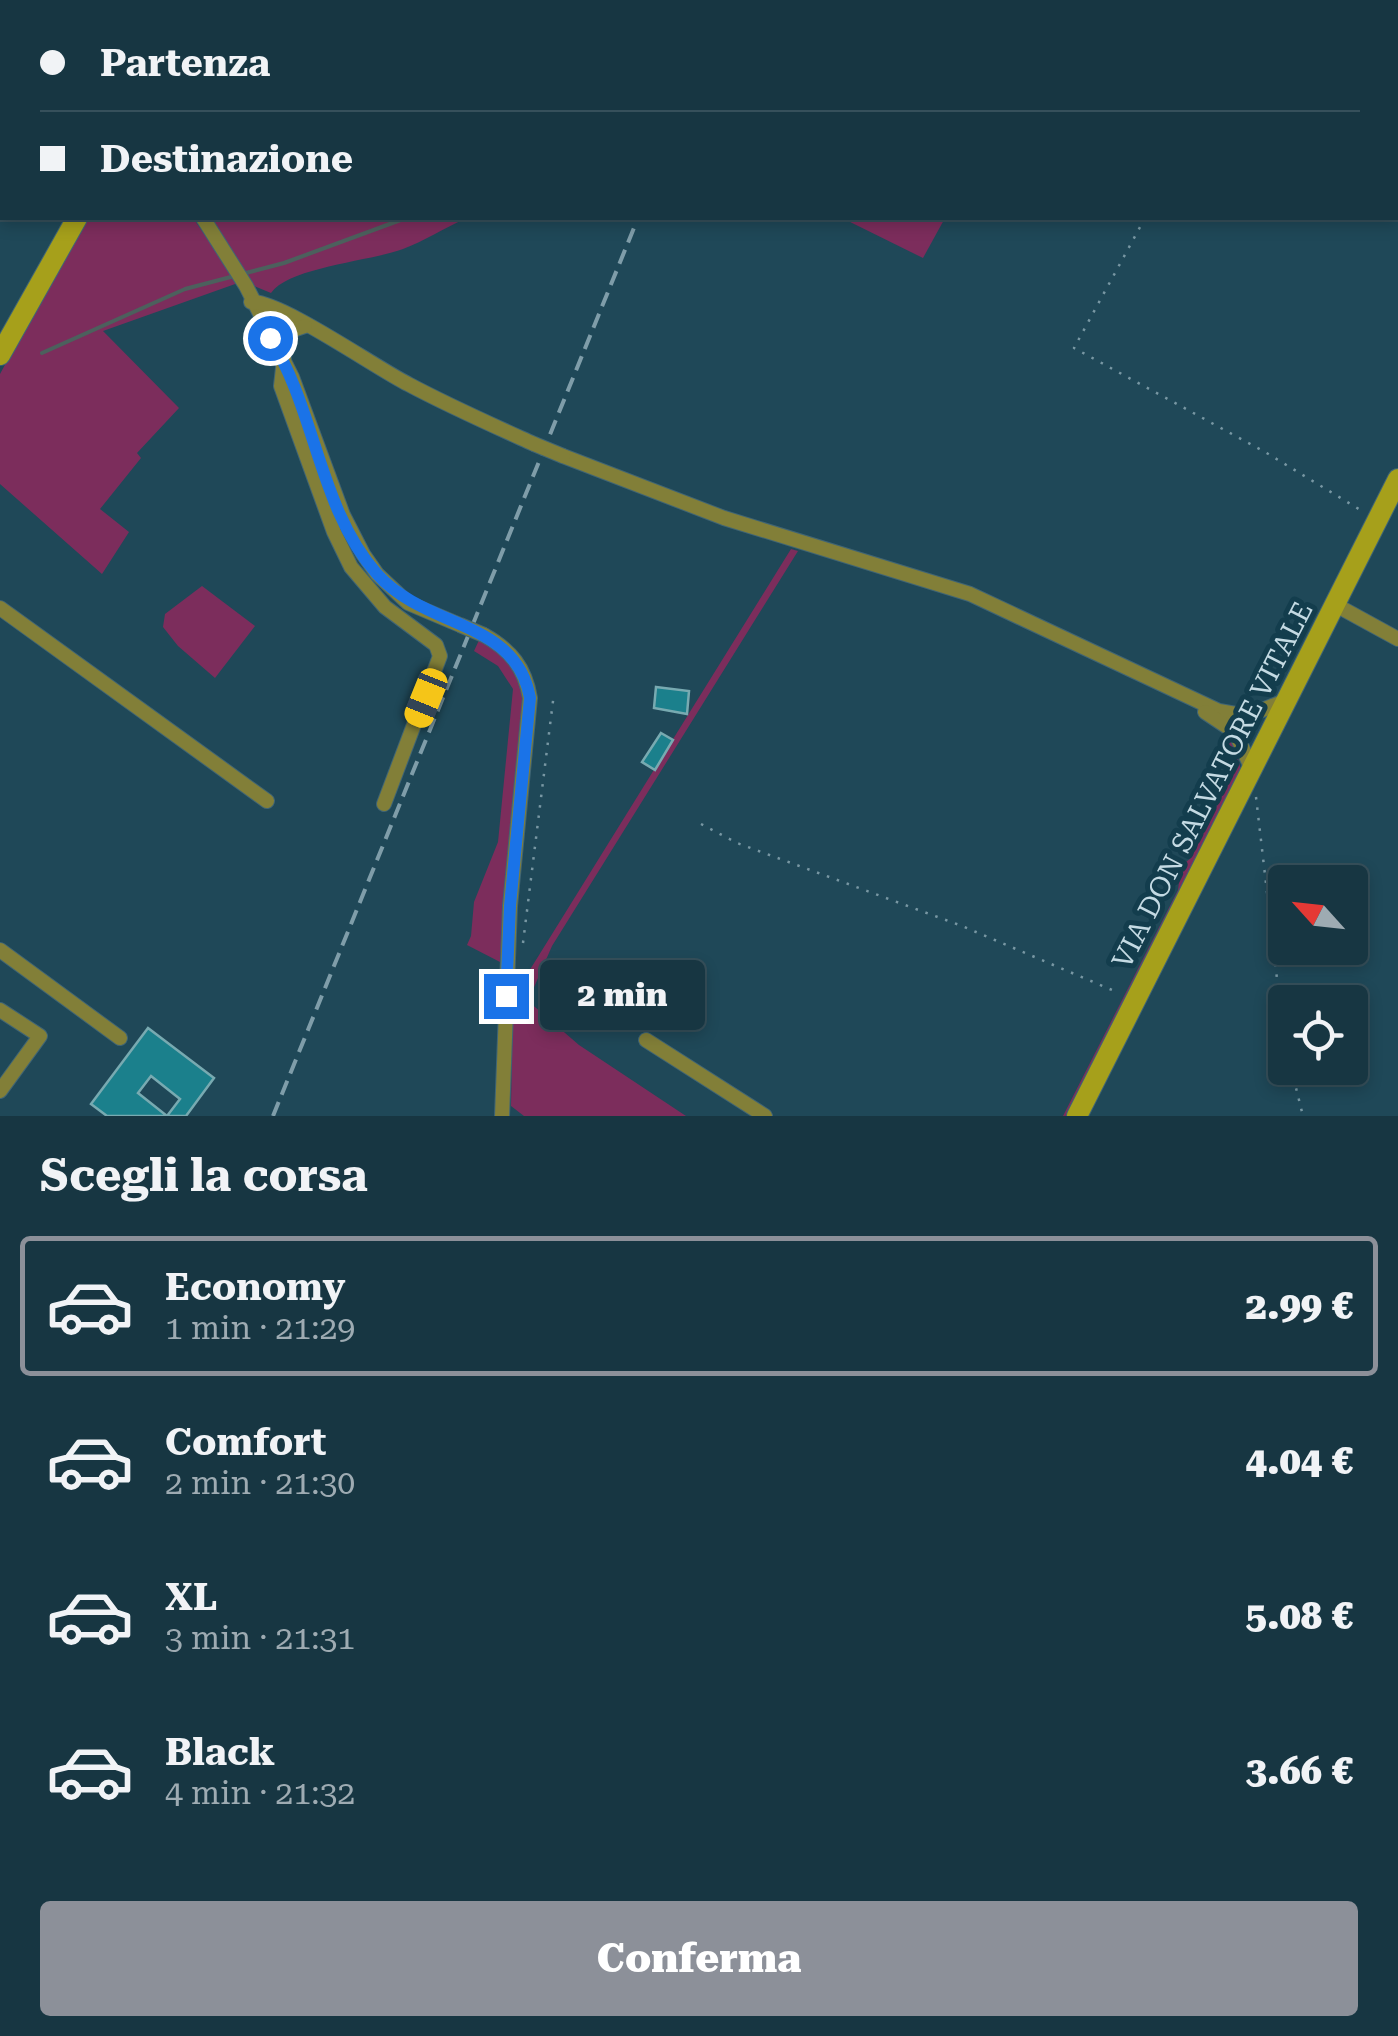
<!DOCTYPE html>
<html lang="it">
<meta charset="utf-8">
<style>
body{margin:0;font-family:"Roboto Serif",serif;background:#203e49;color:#f1f3f6;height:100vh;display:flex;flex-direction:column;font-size:38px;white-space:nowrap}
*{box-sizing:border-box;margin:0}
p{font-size:32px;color:#9eabb2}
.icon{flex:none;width:55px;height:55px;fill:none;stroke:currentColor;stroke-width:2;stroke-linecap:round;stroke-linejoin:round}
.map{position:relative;height:1116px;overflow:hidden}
.panel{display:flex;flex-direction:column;background:#173642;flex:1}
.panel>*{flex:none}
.top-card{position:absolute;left:0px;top:0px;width:1400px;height:220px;box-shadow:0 5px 15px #0003,0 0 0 2px #36505b;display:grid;align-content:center;height:220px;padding:0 40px;background:#173642}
.needle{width:65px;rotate:297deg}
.tools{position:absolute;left:1268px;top:865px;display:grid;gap:20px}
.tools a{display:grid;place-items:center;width:100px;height:100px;border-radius:10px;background:#173642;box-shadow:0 5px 15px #0003,0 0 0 2px #36505b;font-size:50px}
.end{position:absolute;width:45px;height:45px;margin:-22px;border:12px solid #1a73e8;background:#fff;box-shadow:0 0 0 5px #fff}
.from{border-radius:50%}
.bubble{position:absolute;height:70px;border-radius:10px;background:#173642;box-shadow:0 5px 15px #0003,0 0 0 2px #36505b;font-size:32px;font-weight:800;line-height:70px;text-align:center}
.car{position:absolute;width:30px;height:60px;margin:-30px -15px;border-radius:12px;box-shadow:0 0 8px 2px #0007;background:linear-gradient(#f5c518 24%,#345 0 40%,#f5c518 0 76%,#345 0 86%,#f5c518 0)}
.top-card b{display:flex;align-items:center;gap:35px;height:95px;font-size:38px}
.top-card b+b{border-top:2px solid #36505b}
.top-card i{width:25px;height:25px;background:#f1f3f6}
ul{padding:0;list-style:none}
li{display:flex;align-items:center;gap:30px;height:140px;margin:0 20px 15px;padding:0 20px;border:5px solid transparent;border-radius:10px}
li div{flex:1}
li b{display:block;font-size:38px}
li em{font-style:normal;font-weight:800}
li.selected{border-color:#8c9099}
li>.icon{width:90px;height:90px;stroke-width:1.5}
h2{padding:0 40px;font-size:45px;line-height:120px}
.cta{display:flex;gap:20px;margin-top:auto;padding:20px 40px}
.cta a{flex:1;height:115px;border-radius:10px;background:#8c9099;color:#fff;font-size:40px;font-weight:800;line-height:115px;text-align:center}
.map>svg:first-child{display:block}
</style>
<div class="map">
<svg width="1398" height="1116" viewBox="0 0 1398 1116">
<rect width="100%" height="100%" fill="#1f4858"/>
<g fill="#7c2d5c">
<path d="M85,218H193L238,283L103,331L179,408L137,453L141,458L100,509L129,532L102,574L0,484V374Z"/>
<path d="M211,218H466C445,228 424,241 403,249C372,261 289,267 271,293L249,284Z"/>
<path d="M842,218H945L923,258Z"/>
<path d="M791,549L798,551L552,946L528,1001L579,1045L686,1116H524L511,1106L513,997Z"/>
<path d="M202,586L255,626L215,678L178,646L163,627L165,614Z"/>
<path d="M481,636L512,661L525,700L500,962L467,945L471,936L474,902L498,842L513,689L498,666L474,651Z"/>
<path d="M1222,734L1234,744L1241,770L1070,1116H1063L1178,890L1181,866L1191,858L1234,772L1231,751Z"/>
</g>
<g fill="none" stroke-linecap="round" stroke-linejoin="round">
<g stroke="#4c605d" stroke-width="4">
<path d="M767,2L768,0"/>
<path d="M42,353L185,289L284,263L406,218"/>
</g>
</g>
<g fill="#1b808c" stroke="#78aab1" stroke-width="2.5" fill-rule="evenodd">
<path d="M656,687L689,691L687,714L654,708Z"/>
<path d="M661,733L673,740L655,770L642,762Z"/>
<path d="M148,1028L214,1078L186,1116H107L91,1104ZM151,1076L180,1099L167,1116L138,1093Z"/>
</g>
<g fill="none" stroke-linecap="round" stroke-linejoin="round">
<defs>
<g id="street">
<path d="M333,0L337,2"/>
<path d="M203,218L246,286L292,377L343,515L363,554L377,574L408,603L460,625"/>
<path d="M251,302C279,300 376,368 408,384C449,406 492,425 534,444"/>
<path d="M270,338L305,326"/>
<path d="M284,359L281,386L334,532L351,567L385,607L436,645L440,656L384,804"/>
<path d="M563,456L724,518L970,594L1219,711L1247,716L1285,701"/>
<path d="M1334,604L1398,639"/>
<path d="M0,608L267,801"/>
<path d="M484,635C511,650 525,668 530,698L510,906L502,1116"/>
<path d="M1205,712L1235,732L1251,767"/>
<path d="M0,950L120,1038"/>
<path d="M0,1010L40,1036L0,1091"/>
<path d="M646,1040L765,1116"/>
</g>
<g id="secondary">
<path d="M175,2V0"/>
<path d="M0,191L2,192"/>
<path d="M0,355L77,218"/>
<path d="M1077,1116L1398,479"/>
</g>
</defs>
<use href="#street" stroke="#406574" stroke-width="16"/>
<use href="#secondary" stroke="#406574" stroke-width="22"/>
<g stroke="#7897a3" stroke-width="2.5" stroke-dasharray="2.5 8" stroke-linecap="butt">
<path d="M1252,2L1254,0"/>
<path d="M1145,218L1074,348L1265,452L1362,511"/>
<path d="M1256,797L1285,1048"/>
<path d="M701,824L737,843L962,926L1119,993"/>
<path d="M523,943L554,693"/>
<path d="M1291,1068L1303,1116"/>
</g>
<use href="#street" stroke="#827f38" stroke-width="14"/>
<use href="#secondary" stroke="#a6a01b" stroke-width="20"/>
<g stroke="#7f9da9" stroke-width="4" stroke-dasharray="15 8" stroke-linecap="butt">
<path d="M733,2L734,0"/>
<path d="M273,1116L638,218"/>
</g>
<defs>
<g id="street-bridge">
<path d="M534,444L563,456"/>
<path d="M460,625L484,635"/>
</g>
</defs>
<use href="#street-bridge" stroke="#406574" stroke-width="16" stroke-linecap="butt"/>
<use href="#street-bridge" stroke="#827f38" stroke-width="14"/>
</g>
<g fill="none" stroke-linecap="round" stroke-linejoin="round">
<path stroke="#1a73e8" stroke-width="12" d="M270,338C316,410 319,509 377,574C427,630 516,619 530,698L510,906L506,996"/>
</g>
<g text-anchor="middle" stroke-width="10" stroke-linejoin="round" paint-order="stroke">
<g font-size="28" fill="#c4dae3" stroke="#133d4d">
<text transform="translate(1212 785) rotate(-63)" y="10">VIA DON SALVATORE VITALE</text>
</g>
</g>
</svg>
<div class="tools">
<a><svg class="needle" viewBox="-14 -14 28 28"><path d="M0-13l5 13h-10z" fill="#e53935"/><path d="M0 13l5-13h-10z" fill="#9eabb2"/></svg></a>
<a><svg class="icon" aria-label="locate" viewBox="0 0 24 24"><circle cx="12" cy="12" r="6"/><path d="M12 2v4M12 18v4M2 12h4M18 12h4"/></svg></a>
</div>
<i class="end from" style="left:270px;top:338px"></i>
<i class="end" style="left:506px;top:996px"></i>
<div class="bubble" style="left:540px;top:960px;width:165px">2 min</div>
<i class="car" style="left:426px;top:698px;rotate:202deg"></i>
<div class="top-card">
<b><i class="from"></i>Partenza</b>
<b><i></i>Destinazione</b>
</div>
</div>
<section class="panel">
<h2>Scegli la corsa</h2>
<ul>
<li class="selected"><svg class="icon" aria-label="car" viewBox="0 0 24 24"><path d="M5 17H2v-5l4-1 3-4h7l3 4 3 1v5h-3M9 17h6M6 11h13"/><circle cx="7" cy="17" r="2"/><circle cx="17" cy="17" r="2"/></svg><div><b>Economy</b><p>1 min · 21:29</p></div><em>2.99 €</em></li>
<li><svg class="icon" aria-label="car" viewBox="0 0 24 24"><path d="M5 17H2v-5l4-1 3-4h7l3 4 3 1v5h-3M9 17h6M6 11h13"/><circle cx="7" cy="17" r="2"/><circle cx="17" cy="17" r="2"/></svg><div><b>Comfort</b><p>2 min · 21:30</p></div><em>4.04 €</em></li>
<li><svg class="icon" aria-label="car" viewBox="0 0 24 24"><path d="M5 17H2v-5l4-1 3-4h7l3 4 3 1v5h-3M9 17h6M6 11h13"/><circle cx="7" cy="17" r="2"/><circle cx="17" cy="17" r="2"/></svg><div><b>XL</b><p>3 min · 21:31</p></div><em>5.08 €</em></li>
<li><svg class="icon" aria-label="car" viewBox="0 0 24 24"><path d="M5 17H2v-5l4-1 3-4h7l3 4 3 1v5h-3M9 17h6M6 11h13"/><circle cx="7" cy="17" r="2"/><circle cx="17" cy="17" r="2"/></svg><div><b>Black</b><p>4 min · 21:32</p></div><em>3.66 €</em></li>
</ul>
<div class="cta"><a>Conferma</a></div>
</section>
